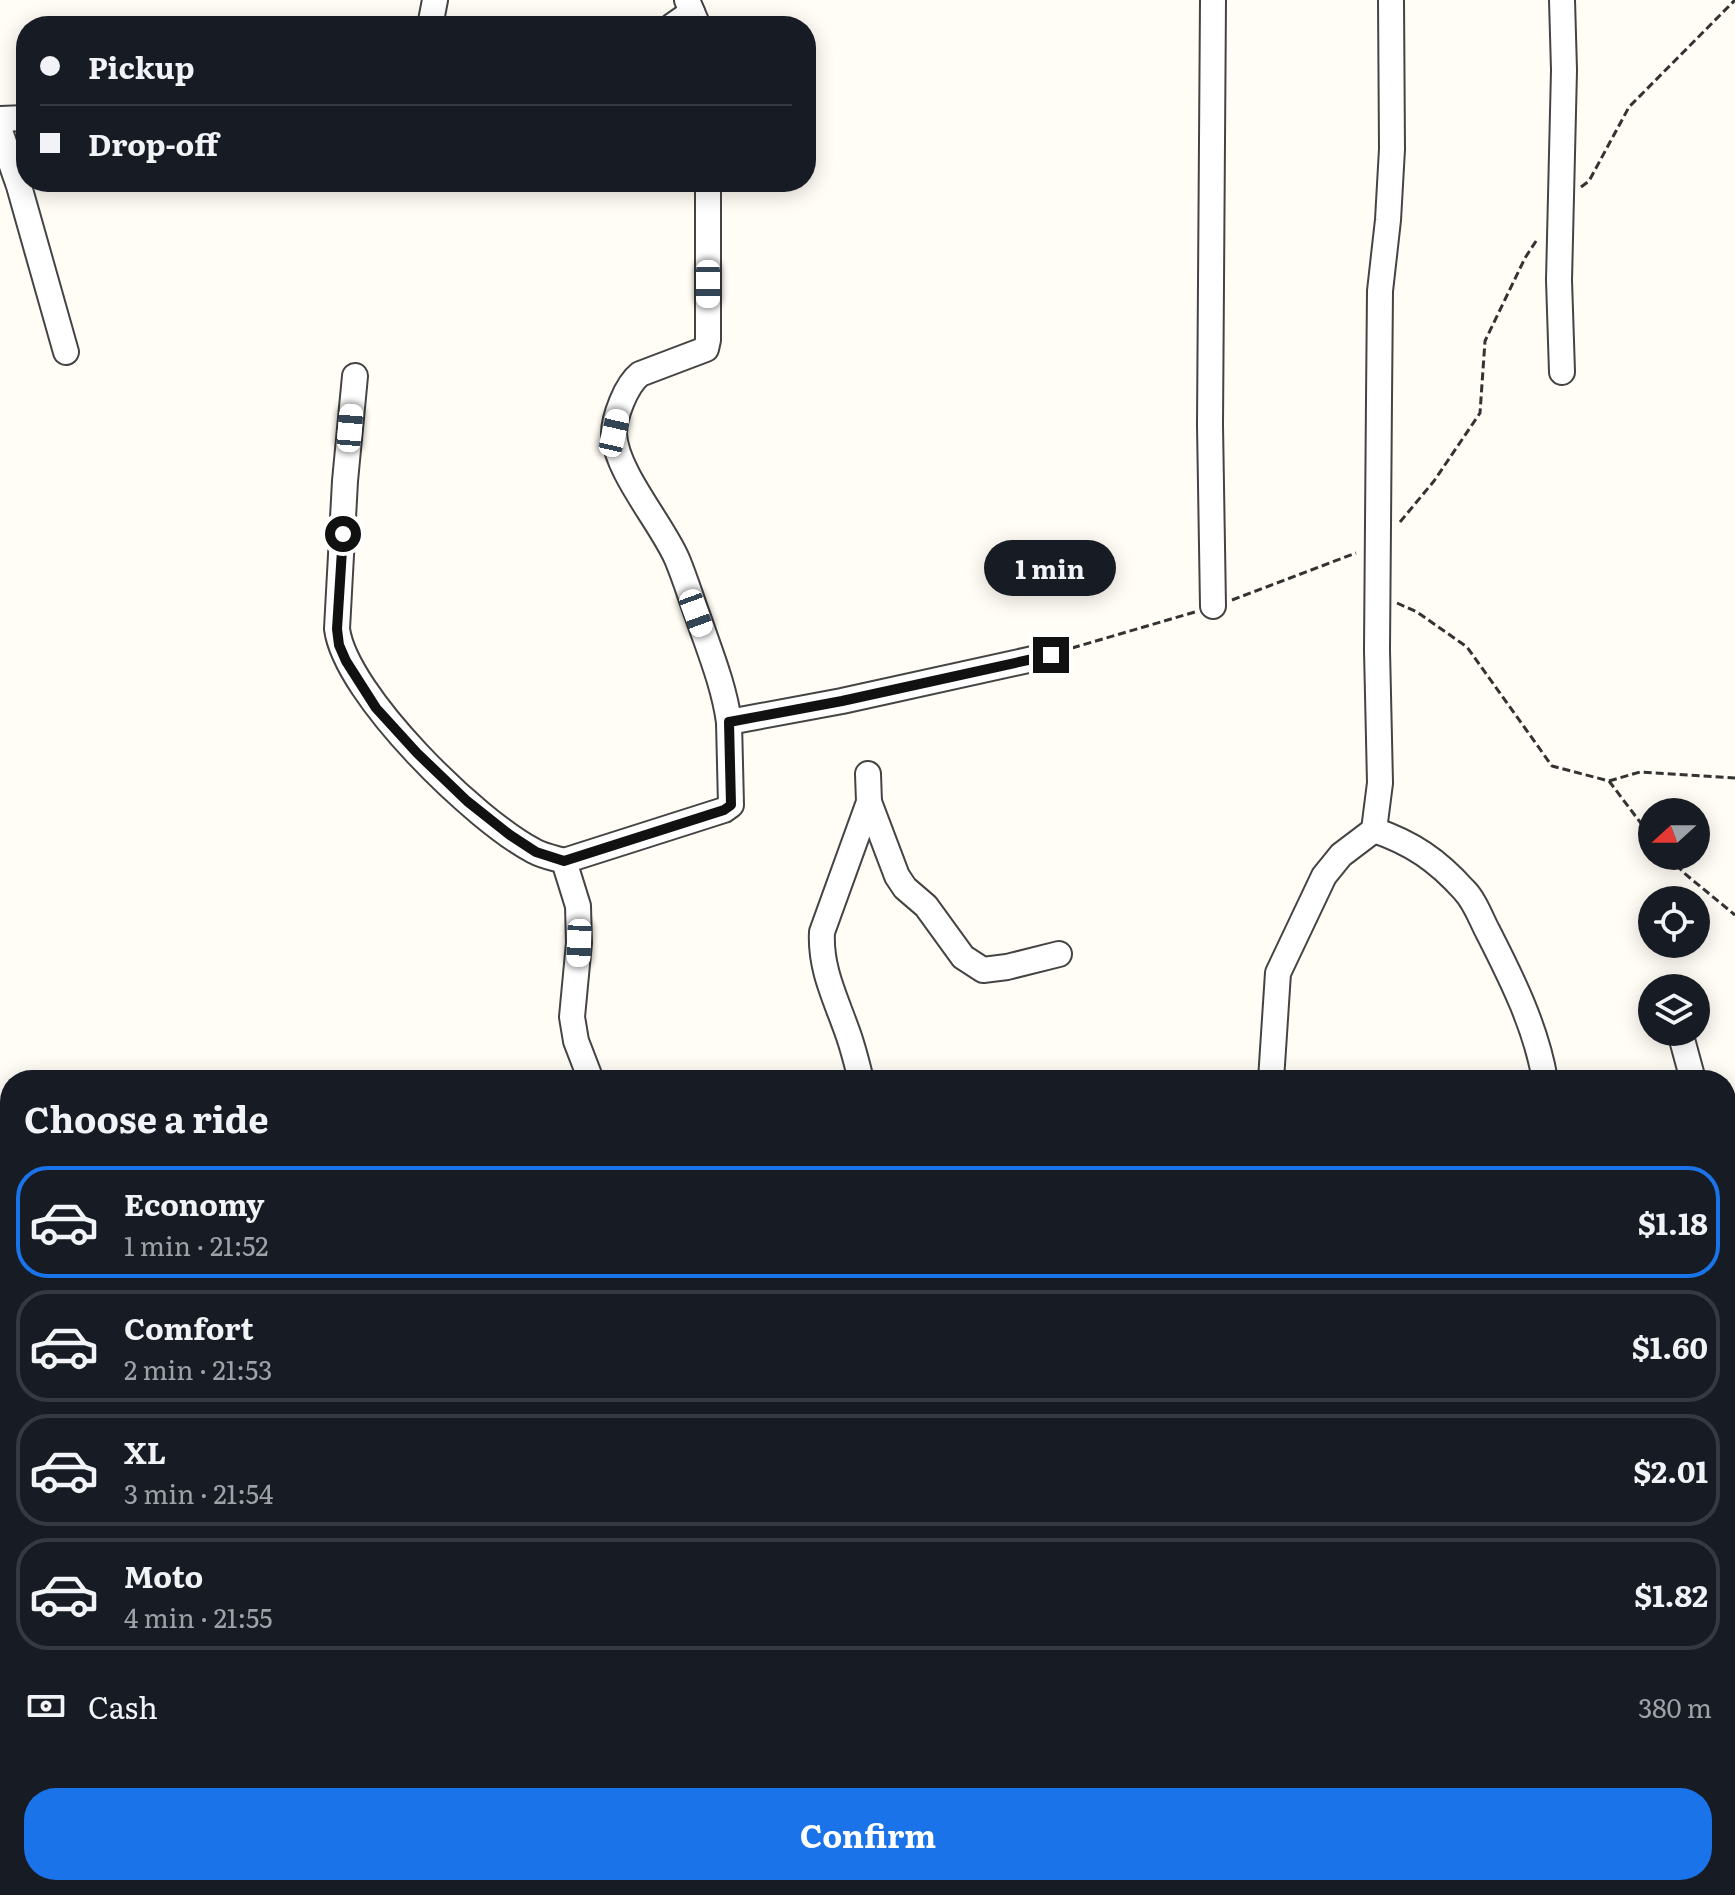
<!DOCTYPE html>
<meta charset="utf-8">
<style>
body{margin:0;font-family:Literata,serif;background:#242831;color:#f1f3f6;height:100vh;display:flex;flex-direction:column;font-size:30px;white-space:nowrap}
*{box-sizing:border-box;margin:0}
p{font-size:26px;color:#9ea1a6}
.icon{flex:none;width:44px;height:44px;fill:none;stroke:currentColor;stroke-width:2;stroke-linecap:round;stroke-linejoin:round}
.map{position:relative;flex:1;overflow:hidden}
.details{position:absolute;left:0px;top:1070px;width:1736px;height:826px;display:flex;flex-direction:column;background:#171b24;border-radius:32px 32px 0 0;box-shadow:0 4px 20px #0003}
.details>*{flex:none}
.hud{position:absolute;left:16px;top:16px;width:800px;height:176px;border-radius:32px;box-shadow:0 4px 20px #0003;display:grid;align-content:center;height:176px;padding:0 24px;background:#171b24}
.needle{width:52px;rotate:249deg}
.controls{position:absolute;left:1638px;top:798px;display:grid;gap:16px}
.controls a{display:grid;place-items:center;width:72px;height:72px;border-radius:50%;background:#171b24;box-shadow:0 4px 20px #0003;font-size:40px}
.end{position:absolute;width:36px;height:36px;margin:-18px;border:10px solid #111;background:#fff;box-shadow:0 0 0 4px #fff}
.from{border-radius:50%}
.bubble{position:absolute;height:56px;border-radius:28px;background:#171b24;box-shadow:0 4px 20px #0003;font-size:26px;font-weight:700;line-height:56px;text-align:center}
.car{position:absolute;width:24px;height:48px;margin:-24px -12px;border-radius:10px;box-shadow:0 0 6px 2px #0007;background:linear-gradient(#fff 24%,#345 0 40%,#fff 0 76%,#345 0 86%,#fff 0)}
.hud b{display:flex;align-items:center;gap:28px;height:76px;font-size:30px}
.hud b+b{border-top:2px solid #363941}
.hud i{width:20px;height:20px;background:#f1f3f6}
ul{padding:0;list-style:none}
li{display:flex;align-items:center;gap:24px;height:112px;margin:0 16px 12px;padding:0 8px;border:4px solid #363941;border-radius:32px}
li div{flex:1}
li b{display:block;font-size:30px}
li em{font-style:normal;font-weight:700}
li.selected{border-color:#1a73e8}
li>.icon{width:72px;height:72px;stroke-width:1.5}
h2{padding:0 24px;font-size:36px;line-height:96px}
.pay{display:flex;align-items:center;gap:20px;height:88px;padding:0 24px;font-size:30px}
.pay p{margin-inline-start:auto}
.primary-button{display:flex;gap:16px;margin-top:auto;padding:16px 24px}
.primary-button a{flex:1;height:92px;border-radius:32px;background:#1a73e8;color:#fff;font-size:32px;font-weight:700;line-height:92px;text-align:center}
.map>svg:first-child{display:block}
</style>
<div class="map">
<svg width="1735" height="1895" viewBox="0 0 1735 1895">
<rect width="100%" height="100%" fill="#fffdf5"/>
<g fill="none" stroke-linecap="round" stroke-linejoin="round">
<defs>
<g id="minor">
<path d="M687,0L698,26"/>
<path d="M1213,0L1210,425L1213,606"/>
<path d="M1562,0L1564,70L1559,280L1562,372"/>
<path d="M430,26L435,0"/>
<path d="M672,26L692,12"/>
<path d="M0,119L26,118"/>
<path d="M0,131L19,186L66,352"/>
<path d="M708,182V340L706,349L640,374C626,385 614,417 614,434C616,472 662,524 677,559C685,578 691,598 698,617C710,652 724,686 729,722L842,701L1051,655"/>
<path d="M355,376L345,481L337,629C346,695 476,821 534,851C543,856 554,858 564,861L578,906L579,943L572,1017L576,1041L591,1080"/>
<path d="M869,802L897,876L905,888L926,906L963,957L983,970L1007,967L1059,954"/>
<path d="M1374,830C1412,843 1437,860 1464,890C1475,901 1481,919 1488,932C1512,979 1536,1027 1545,1080"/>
<path d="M564,861L724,810L731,805L729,722"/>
<path d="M1680,1032L1693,1080"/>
<path d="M861,1080C857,1064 853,1047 847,1031C835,997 820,968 822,932L869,802L868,774"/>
<path d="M1271,1080L1278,973L1324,876L1341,855L1374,830L1380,783L1377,650L1379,399L1380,291L1388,220L1392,149L1391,0"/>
<path d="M1726,1640L1735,1642"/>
<path d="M1726,1699L1735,1660"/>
<path d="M311,1886L312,1895"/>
<path d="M1358,1886L1364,1895"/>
<path d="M1541,1886L1543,1895"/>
<path d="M1710,1886L1714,1895"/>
<path d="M717,1895L724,1886"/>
<path d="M828,1895L829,1886"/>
<path d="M933,1895V1886"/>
<path d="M1305,1895L1338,1886"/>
<path d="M1649,1895L1654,1886"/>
</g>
</defs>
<use href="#minor" stroke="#444" stroke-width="28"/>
<g stroke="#333" stroke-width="3" stroke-dasharray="8 4" stroke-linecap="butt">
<path d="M1581,187L1589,181L1629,107L1735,0"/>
<path d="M1400,522L1434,481L1480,413L1485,341L1525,258L1538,238"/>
<path d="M1232,600L1356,553"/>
<path d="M1397,603L1417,612L1467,647L1552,766L1609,781L1652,838"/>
<path d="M1072,648L1195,612"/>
<path d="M1609,781L1640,772L1735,778"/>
<path d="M1668,856L1684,873L1735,915"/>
</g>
<use href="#minor" stroke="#fff" stroke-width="24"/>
</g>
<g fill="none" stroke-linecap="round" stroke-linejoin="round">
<path stroke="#111" stroke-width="10" d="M343,534L337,629L339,645L346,661L376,708L417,753L467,801L510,835L536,852L564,861L724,810L731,805L729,722L842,701L1051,655"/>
</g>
</svg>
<div class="controls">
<a><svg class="needle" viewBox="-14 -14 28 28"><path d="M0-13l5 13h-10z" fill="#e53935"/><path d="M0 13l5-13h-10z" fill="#9ea1a6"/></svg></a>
<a><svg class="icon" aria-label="locate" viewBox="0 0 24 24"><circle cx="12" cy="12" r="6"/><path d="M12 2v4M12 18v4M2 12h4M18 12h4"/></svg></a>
<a><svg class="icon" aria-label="layers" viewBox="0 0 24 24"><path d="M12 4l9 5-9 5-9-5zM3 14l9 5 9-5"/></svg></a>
</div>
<i class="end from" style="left:343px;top:534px"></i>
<i class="end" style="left:1051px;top:655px"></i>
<div class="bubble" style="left:984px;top:540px;width:132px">1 min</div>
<i class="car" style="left:708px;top:284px;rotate:180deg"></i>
<i class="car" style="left:350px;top:428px;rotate:5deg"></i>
<i class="car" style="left:614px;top:433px;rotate:13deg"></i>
<i class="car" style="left:696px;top:613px;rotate:160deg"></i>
<i class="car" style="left:579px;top:943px;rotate:182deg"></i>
<div class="hud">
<b><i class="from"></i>Pickup</b>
<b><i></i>Drop-off</b>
</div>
<section class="details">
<h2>Choose a ride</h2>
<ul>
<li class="selected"><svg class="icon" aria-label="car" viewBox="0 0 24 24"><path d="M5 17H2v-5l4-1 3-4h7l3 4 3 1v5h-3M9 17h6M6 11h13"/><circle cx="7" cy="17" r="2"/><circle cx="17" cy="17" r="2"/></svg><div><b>Economy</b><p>1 min · 21:52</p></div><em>$1.18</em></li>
<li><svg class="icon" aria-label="car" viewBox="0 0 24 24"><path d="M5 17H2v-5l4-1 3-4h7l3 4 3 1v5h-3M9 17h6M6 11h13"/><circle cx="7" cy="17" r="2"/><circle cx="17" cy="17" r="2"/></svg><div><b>Comfort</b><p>2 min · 21:53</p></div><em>$1.60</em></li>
<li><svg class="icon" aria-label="car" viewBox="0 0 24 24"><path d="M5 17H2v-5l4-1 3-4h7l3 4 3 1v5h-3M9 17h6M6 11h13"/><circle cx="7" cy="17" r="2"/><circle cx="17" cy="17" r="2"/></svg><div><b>XL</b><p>3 min · 21:54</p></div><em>$2.01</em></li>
<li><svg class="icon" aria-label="car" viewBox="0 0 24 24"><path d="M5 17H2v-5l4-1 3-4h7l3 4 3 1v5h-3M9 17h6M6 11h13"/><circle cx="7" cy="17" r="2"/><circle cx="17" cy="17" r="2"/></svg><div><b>Moto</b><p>4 min · 21:55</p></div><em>$1.82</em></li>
</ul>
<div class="pay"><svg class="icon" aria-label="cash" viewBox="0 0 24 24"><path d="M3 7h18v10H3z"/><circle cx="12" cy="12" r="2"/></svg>Cash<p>380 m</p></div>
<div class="primary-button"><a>Confirm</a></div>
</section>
</div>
